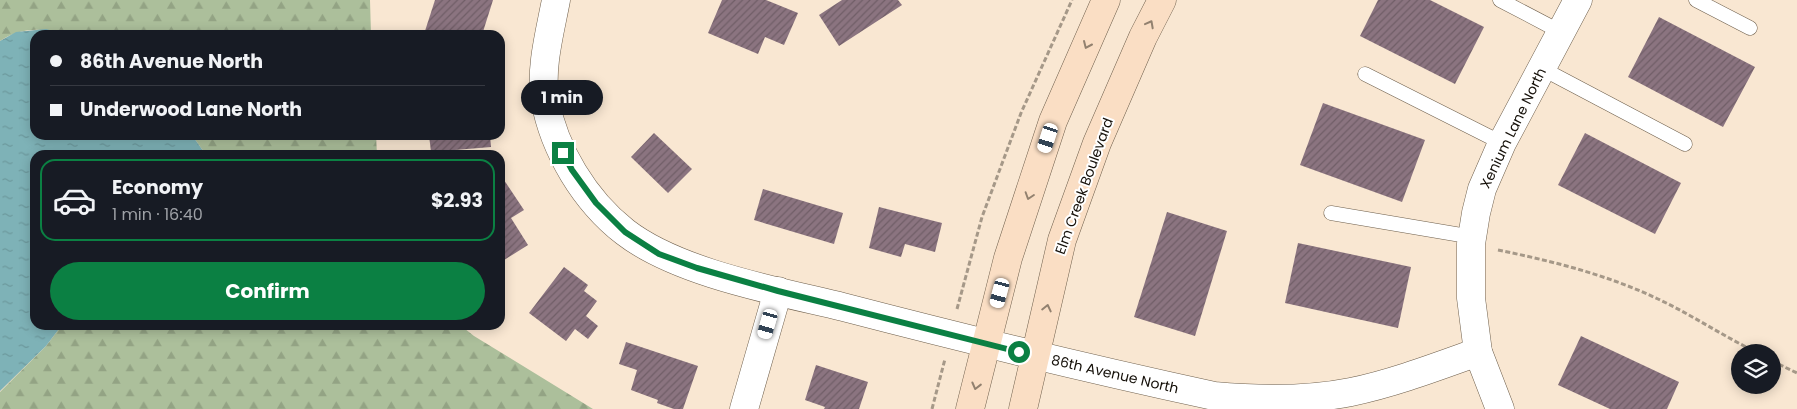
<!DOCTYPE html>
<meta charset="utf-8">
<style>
body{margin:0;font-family:Poppins,sans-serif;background:#20242c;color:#f1f3f6;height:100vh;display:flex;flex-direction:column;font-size:19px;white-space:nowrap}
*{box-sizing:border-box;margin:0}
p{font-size:16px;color:#9ea1a6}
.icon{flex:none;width:28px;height:28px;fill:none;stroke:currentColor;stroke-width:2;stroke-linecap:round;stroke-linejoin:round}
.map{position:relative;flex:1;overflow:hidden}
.details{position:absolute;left:30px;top:150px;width:475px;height:180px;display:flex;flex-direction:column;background:#171b24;border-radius:15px;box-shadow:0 2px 12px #0003}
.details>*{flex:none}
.guide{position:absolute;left:30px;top:30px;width:475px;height:110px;border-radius:15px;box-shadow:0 2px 12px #0003;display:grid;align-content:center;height:110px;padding:0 20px;background:#171b24}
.fabs{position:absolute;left:1731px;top:344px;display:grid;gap:10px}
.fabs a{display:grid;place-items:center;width:50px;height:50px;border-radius:50%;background:#171b24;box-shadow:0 2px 12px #0003;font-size:25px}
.end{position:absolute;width:22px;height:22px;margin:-11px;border:6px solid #0b8043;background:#fff;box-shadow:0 0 0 2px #fff}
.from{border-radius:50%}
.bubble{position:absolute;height:35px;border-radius:18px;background:#171b24;box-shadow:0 2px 12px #0003;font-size:16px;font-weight:700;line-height:35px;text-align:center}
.car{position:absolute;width:15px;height:30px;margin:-15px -8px;border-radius:6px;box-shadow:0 0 4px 1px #0007;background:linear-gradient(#fff 24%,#345 0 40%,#fff 0 76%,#345 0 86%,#fff 0)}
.guide b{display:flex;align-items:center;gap:18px;height:48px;font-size:19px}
.guide b+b{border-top:1px solid #363941}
.guide i{width:12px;height:12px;background:#f1f3f6}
ul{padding:9px 0 0;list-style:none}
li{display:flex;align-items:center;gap:15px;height:82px;margin:0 10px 8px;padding:0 10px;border:2px solid #363941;border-radius:15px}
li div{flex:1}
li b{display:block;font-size:19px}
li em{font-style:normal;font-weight:700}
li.active{border-color:#0b8043}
li>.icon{width:45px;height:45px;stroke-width:1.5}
.button{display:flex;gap:10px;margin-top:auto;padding:10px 20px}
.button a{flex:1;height:58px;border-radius:30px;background:#0b8043;color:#fff;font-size:20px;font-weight:700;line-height:58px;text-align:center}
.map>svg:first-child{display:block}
</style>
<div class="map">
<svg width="1797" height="409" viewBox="0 0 1797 409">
<defs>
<pattern id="forest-firs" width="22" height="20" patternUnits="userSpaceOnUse" patternTransform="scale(1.25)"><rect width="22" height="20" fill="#acbf9b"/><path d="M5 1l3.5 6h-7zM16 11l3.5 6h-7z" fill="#93a384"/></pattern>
<pattern id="water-ripples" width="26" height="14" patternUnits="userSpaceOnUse" patternTransform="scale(1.25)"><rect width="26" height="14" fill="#7eb2b7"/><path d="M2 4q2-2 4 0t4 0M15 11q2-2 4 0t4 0" fill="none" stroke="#6c989c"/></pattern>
<pattern id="building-hatch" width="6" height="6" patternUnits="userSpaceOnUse" patternTransform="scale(1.25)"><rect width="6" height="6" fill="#8b7480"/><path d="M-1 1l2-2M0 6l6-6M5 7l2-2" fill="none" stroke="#705e67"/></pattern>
</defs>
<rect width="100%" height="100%" fill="#f9e7d2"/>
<g fill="url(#forest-firs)">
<path d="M0,0H370L371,35H69C45,28 22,26 0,41Z"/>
<path d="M192,135H376L377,155H206Z"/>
<path d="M62,325H460L474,336L593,409H0V392L46,346Z"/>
</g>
<path fill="url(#water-ripples)" d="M46,29L69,35H35V135H192L206,155H35V325H62L46,346L0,391V395V41L16,32Z"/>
<g fill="url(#building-hatch)">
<path d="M435,0H493L482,35H436L425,31Z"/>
<path d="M722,0H766L798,13L784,45L765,37L758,54L708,33Z"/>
<path d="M842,0H898L902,5L839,46L819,15Z"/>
<path d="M1378,0H1430L1484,27L1455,84L1360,36Z"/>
<path d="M1659,17L1755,67L1723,127L1628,77Z"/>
<path d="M1323,103L1425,140L1402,202L1300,165Z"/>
<path d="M654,133L692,169L668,193L631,157Z"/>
<path d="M1585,133L1681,183L1655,234L1558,185Z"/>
<path d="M429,135H490L491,147L431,152Z"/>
<path d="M504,180L524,210L511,218L528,245L501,262L500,182Z"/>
<path d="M763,189L843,213L834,244L754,220Z"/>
<path d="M879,207L942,223L935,252L905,244L901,257L869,248Z"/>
<path d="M1167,212L1227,231L1195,336L1134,317Z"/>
<path d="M1298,243L1411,267L1398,328L1285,303Z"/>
<path d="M564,267L588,285L584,291L597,301L586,316L598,326L588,339L575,329L566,341L529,313Z"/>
<path d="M1581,336L1679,382L1667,409H1610L1558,385Z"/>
<path d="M626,342L698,366L683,409H674L657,403L658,400L631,390L637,370L619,364Z"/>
<path d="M816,365L868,382L859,409H824L825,407L805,400Z"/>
</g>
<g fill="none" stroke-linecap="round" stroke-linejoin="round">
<defs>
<g id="lane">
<path d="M1500,0L1561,32"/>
<path d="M1696,0L1750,28"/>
<path d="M1541,68L1685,144"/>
<path d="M1365,74L1502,143"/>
<path d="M1331,213L1473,237"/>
</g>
<g id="street">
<path d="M556,0C550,32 540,67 545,100C554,150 585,201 625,232C678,273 777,291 843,307C966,339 1089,369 1214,396C1259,400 1306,401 1351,392C1394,383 1436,367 1478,352"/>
<path d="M744,409L778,291"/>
<path d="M1500,409L1478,352L1471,298V244L1476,213L1482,189L1502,143L1578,0"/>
</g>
<g id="secondary">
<path d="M970,409L1008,258L1053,121L1106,0"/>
<path d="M1023,409L1062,240L1097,143L1143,37L1162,0"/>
</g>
</defs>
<use href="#lane" stroke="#6e5f4c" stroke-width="15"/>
<use href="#street" stroke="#6e5f4c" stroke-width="29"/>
<use href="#secondary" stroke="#6e5f4c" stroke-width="29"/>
<g stroke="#a59888" stroke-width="3" stroke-dasharray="5 2.5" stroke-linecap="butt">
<path d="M1498,250C1552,261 1608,275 1658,299C1692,315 1723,336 1756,352"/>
<path d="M957,309L982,217L1021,113L1072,0"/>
<path d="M1772,361L1797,373"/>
<path d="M932,409L945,359"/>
</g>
<use href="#lane" stroke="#fff" stroke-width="14"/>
<use href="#street" stroke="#fff" stroke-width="28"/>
<use href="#secondary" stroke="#fadec4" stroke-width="28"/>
</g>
<defs><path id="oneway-chevron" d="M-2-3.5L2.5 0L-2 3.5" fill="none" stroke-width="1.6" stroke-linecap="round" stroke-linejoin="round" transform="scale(1.25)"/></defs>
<g stroke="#92816f">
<use href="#oneway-chevron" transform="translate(1150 24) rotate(-62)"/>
<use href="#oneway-chevron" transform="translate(1087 45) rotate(114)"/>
<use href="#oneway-chevron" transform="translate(1029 196) rotate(108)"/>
<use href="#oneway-chevron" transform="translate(1047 308) rotate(-77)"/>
<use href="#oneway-chevron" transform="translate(976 386) rotate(104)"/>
</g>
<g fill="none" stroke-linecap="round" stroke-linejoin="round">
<path stroke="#0b8043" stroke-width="6" d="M563,153L572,170L596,203L625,232L659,254L697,268L778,291L1019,352"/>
</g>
<g text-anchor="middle" stroke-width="4" stroke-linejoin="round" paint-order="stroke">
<g font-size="14" fill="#140f08" stroke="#fff">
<text transform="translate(1513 128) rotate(-64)" y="5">Xenium Lane North</text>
<text transform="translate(1084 186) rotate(-70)" y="5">Elm Creek Boulevard</text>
<text transform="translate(1115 374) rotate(13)" y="5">86th Avenue North</text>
</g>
</g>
</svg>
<div class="fabs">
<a><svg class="icon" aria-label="layers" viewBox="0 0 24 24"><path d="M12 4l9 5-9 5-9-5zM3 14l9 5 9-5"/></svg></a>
</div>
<i class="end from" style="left:1019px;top:352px"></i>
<i class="end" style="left:563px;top:153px"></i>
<div class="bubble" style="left:521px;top:80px;width:82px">1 min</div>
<i class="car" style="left:1048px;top:138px;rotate:198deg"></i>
<i class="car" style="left:1000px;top:293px;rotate:195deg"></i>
<i class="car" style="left:768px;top:324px;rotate:196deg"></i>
<div class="guide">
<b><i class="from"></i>86th Avenue North</b>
<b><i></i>Underwood Lane North</b>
</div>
<section class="details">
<ul>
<li class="active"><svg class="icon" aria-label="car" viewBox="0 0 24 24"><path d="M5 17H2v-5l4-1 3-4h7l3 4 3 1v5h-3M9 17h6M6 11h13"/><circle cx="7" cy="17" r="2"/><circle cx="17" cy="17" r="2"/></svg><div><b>Economy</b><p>1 min · 16:40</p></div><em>$2.93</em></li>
</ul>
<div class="button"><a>Confirm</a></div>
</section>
</div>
